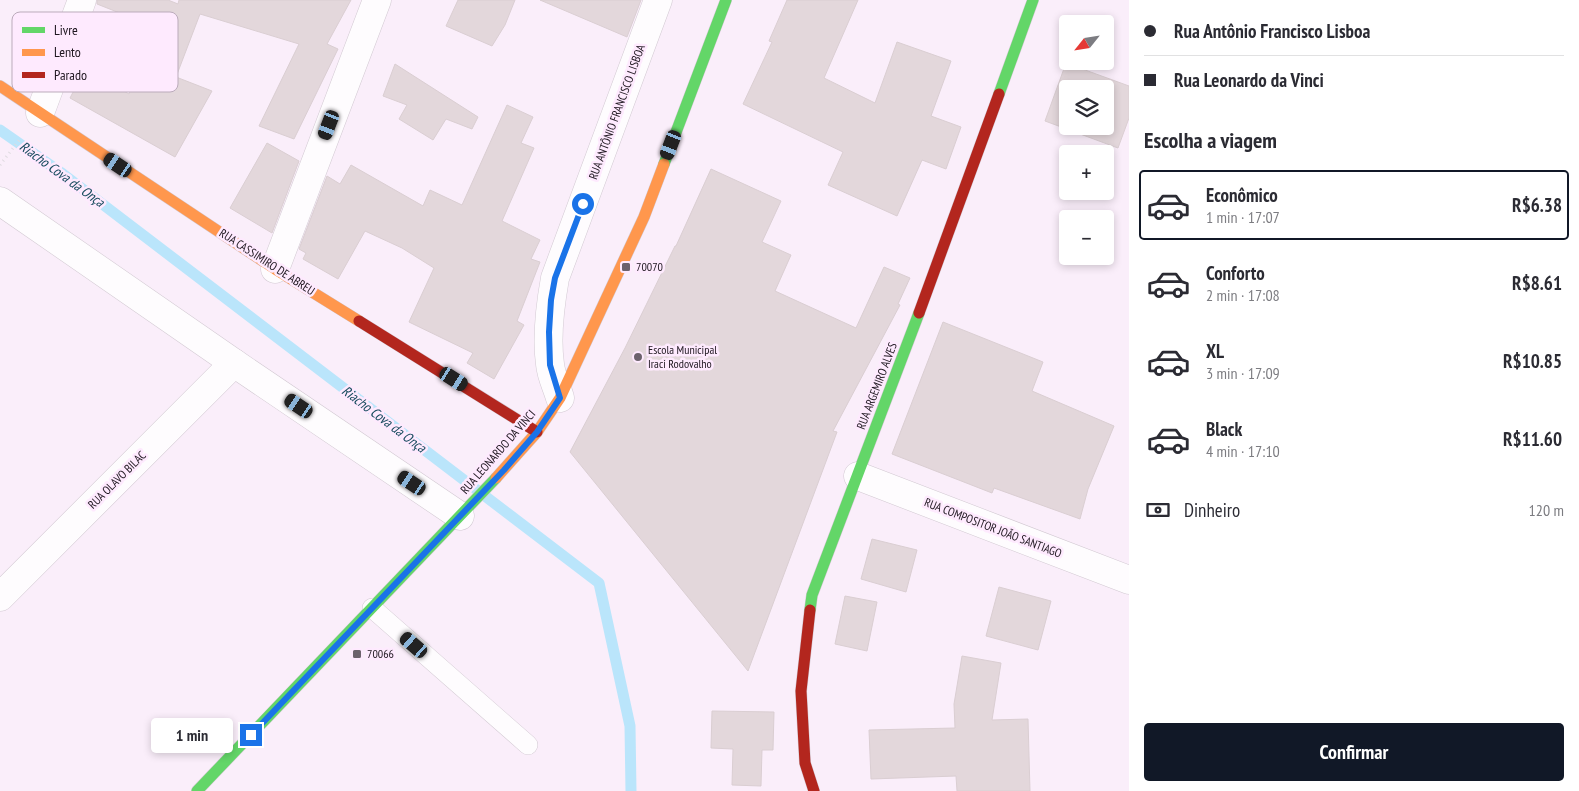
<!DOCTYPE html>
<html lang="pt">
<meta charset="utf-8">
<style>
body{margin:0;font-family:"PT Sans Narrow",sans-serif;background:#f2f2f3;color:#2b2b33;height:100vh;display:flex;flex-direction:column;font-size:19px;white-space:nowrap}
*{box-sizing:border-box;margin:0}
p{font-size:16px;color:#7c7c81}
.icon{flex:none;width:28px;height:28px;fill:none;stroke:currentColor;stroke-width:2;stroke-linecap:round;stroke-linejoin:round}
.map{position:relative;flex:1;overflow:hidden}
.sheet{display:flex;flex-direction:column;background:#fff;width:450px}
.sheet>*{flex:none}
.guide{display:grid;align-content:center;height:110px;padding:0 15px;background:#fff}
.needle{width:32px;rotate:240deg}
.controls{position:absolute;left:1059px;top:15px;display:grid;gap:10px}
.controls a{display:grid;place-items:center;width:55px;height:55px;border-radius:5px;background:#fff;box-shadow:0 2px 8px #0003;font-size:25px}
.end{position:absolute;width:22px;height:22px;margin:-11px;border:6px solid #1a73e8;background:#fff;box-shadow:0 0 0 2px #fff}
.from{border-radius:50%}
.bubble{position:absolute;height:35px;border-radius:5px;background:#fff;box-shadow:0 2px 8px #0003;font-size:16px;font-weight:700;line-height:35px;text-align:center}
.car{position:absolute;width:15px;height:30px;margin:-15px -8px;border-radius:6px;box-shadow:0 0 4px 1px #0007;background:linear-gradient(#222 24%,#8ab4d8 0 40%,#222 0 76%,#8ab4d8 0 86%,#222 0)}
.guide b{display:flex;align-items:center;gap:18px;height:48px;font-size:19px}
.guide b+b{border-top:1px solid #e1e1e2}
.guide i{width:12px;height:12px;background:#2b2b33}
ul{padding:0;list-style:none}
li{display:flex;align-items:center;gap:15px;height:70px;margin:0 10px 8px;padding:0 5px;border:2px solid transparent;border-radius:5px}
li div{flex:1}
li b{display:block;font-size:19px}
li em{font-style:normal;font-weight:700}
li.selected{border-color:#111827}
li>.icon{width:45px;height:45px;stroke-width:1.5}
h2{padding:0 15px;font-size:22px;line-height:60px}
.pay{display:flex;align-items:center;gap:12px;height:55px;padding:0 15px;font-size:19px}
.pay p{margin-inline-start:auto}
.button{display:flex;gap:10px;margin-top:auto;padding:10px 15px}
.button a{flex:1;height:58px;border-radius:5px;background:#111827;color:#fff;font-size:20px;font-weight:700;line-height:58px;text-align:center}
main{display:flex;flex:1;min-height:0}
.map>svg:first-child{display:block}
</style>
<main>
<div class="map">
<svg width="1129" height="791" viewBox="0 0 1129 791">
<rect width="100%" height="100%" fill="#faeefa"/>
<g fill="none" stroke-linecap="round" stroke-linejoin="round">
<path stroke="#bae5fb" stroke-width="11" d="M0,130L63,174L599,583L630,726L631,791"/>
</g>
<g fill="#e3d7db" stroke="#daced2" fill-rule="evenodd">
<path d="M97,0H168L178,4L179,0H351L327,44L338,49L294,139L259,126L299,44L200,14L176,77L212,91L175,157L70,98L85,69L129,94L155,27L97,4Z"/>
<path d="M458,0H515L505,25L492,46L446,26Z"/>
<path d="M540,0H641L627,37Z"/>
<path d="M787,0H858L824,78L875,103L897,42L951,61L931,116L961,127L946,169L922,160L897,216L828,185L843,152L743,104L772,42L769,41Z"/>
<path d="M1066,63L1129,86V118L1118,148L1045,121ZM1068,89H1105V126H1068Z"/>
<path d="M395,64L478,117L472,129L446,119L433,140L399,119L407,105L383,96Z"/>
<path d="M507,105L533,117L521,143L534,148L502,221L540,240L531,259L540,262L517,321L524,325L494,379L467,363L473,353L409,322L434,268L402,248L365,231L338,279L303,259L306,253L299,249L327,176L340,184L351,165L423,206L430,190L462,205Z"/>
<path d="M267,143L299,161L272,233L230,208Z"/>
<path d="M711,169L781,201L762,242L791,255L775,291L856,328L884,267L910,278L898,304L900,305L833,431L837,432L748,671L570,452L625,348L675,246H676Z"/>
<path d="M943,322L1043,362L1032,391L1114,426L1088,489L1080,519L994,488L992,493L892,454Z"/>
<path d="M872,539L917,550L906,592L861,579Z"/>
<path d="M999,587L1051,601L1038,650L986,636Z"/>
<path d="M845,596L877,602L867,651L835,644Z"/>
<path d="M962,656L1001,663L992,720L1028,719L1030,791H957L956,776L871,779L869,730L955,728L954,704Z"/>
<path d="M712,711L774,712L773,750H762L761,786L732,785L733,749L711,748Z"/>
</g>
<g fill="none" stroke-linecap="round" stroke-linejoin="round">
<defs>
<path id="lane" d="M372,608L528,745"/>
<g id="street">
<path d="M40,113L82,0"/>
<path d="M0,201L234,363L460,516"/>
<path d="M275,269L377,0"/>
<path d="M560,398C557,387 551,376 550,364C546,336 550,306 555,278L658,0"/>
<path d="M858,476L1129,580"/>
<path d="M0,597L234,363"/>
</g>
<g id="fast">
<path d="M999,94L1033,0"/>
<path d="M664,164L726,0"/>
<path d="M810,610L812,595L919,313"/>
<path d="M197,791L496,478"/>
</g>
<g id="slow">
<path d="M0,86L275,269L359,321"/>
<path d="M496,478L537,432L560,398L644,217L664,164"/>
</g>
<g id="jam">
<path d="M919,313L999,94"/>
<path d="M359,321L537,432"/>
<path d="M810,610L801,691L805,763L814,791"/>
</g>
</defs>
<use href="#lane" stroke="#d2c9d2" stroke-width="20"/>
<use href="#street" stroke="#d2c9d2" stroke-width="29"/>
<use href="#fast" stroke="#d2c9d2" stroke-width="12"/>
<use href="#slow" stroke="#d2c9d2" stroke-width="12"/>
<use href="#jam" stroke="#d2c9d2" stroke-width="12"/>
<path stroke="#dfdbe0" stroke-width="3" stroke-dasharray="1 4" stroke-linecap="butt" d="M0,165L20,139"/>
<use href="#lane" stroke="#fefcfe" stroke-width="19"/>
<use href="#street" stroke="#fefcfe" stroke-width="28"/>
<use href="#fast" stroke="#63d668" stroke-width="11"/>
<use href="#slow" stroke="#ff974d" stroke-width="11"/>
<use href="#jam" stroke="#b3261e" stroke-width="11"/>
</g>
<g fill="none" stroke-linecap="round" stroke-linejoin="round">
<path stroke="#1a73e8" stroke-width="6" d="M251,735L504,470L537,432L560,398L550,365L549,332L551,300L555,278L583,204"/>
</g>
<g fill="#6c626c" stroke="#feeafe" stroke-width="2">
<rect x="621" y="262" width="10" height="10" rx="2.5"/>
<circle cx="638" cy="357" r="5"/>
<rect x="352" y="649" width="10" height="10" rx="2.5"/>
</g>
<g text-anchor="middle" stroke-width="5" stroke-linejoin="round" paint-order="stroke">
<g font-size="12" fill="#1f1720" stroke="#feeafe">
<text transform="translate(617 112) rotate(-70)" y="4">RUA ANTÔNIO FRANCISCO LISBOA</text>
<text transform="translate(267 262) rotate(33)" y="4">RUA CASSIMIRO DE ABREU</text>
<text transform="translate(877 386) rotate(-69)" y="4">RUA ARGEMIRO ALVES</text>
<text transform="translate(498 452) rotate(-49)" y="4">RUA LEONARDO DA VINCI</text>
<text transform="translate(117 480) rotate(-45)" y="4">RUA OLAVO BILAC</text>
<text transform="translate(993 528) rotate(21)" y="4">RUA COMPOSITOR JOÃO SANTIAGO</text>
</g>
<g font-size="12" fill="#1f1720" stroke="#feeafe" text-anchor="start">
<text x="636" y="271">70070</text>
<text x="648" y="354">Escola Municipal<tspan x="648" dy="14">Iraci Rodovalho</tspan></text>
<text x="367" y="658">70066</text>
</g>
<g font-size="14" font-style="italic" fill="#174b5e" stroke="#feeafe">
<text transform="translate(62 174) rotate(36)" y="5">Riacho Cova da Onça</text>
<text transform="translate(384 419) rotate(37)" y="5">Riacho Cova da Onça</text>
</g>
</g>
<rect x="12" y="12" width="166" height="80" rx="8" fill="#feeafe" stroke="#bbabbb" stroke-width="1"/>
<rect x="22" y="27" width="23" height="6" fill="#63d668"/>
<rect x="22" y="49" width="23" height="7" fill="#ff974d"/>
<rect x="22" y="72" width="23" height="6" fill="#b3261e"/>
<g font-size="14" fill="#1f1720">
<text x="54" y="35">Livre</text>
<text x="54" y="57">Lento</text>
<text x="54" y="80">Parado</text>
</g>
</svg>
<div class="controls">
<a><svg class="needle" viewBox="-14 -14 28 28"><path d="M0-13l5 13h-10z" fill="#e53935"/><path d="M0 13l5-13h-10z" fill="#7c7c81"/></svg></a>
<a><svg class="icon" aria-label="layers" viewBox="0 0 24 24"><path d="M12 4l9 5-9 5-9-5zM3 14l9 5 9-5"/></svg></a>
<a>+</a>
<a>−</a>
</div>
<i class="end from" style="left:583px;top:204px"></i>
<i class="end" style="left:251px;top:735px"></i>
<div class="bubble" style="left:151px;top:718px;width:82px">1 min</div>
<i class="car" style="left:329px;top:125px;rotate:201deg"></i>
<i class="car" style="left:671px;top:145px;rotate:201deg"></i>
<i class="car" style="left:118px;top:165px;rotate:304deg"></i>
<i class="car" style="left:454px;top:379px;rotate:122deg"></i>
<i class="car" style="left:299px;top:406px;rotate:304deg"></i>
<i class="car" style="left:412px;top:483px;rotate:304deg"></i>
<i class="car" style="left:414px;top:645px;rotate:311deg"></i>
</div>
<section class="sheet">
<div class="guide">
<b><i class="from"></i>Rua Antônio Francisco Lisboa</b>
<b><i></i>Rua Leonardo da Vinci</b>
</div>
<h2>Escolha a viagem</h2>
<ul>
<li class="selected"><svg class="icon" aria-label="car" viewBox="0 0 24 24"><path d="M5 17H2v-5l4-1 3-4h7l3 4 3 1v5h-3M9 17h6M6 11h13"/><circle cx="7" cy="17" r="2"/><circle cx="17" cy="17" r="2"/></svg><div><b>Econômico</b><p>1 min · 17:07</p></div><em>R$6.38</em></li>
<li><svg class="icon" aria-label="car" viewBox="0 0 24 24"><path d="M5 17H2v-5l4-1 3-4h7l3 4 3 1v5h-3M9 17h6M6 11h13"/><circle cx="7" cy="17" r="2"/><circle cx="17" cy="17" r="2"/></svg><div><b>Conforto</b><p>2 min · 17:08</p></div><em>R$8.61</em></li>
<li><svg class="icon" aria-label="car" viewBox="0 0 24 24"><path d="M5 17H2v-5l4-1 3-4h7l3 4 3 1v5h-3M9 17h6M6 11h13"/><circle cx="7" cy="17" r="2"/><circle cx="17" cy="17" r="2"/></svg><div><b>XL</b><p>3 min · 17:09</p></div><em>R$10.85</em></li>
<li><svg class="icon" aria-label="car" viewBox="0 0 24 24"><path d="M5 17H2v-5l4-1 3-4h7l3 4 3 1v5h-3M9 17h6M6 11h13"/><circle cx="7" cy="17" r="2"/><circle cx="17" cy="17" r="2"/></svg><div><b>Black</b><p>4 min · 17:10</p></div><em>R$11.60</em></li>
</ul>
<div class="pay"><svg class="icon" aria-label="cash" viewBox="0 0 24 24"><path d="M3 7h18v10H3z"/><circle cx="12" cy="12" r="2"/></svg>Dinheiro<p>120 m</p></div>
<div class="button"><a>Confirmar</a></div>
</section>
</main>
